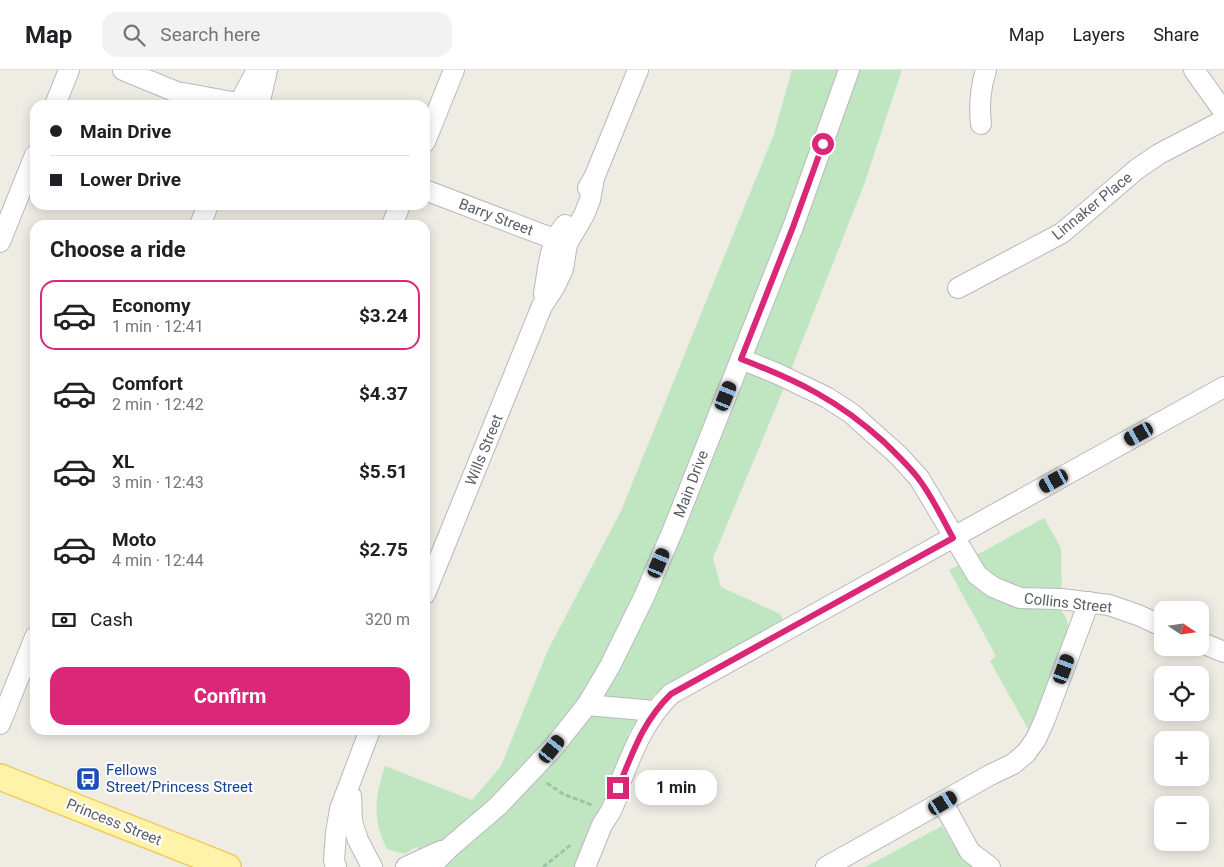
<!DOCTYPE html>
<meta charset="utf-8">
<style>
body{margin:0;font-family:Roboto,sans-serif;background:#f2f2f2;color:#202124;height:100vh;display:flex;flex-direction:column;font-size:19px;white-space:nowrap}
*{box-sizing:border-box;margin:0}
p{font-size:16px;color:#757577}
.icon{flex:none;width:28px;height:28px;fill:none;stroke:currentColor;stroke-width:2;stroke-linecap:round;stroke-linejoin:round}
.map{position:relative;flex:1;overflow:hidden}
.sheet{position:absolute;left:30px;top:150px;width:400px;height:515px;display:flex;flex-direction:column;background:#fff;border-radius:15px;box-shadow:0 2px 12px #0003}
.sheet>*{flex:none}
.hud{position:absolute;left:30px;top:30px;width:400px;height:110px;border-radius:15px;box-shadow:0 2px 12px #0003;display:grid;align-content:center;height:110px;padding:0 20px;background:#fff}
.needle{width:32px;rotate:103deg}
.fabs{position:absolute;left:1154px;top:531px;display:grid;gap:10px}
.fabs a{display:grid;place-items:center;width:55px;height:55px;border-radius:10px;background:#fff;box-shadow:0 2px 12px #0003;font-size:25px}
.end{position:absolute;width:22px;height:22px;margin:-11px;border:6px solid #db2777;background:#fff;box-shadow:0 0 0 2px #fff}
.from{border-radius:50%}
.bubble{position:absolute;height:35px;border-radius:15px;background:#fff;box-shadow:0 2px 12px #0003;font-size:16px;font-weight:700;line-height:35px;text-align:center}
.car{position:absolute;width:15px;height:30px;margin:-15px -8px;border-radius:6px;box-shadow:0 0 4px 1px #0007;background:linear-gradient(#222 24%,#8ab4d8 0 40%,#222 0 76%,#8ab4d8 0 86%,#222 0)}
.hud b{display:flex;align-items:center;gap:18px;height:48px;font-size:19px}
.hud b+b{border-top:1px solid #e0e0e0}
.hud i{width:12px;height:12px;background:#202124}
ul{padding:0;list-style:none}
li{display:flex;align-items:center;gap:15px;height:70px;margin:0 10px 8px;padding:0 10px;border:2px solid transparent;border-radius:15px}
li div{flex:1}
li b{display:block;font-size:19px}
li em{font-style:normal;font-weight:700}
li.on{border-color:#db2777}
li>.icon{width:45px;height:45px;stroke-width:1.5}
h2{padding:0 20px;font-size:22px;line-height:60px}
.pay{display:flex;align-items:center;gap:12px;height:55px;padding:0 20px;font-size:19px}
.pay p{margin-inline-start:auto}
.primary-button{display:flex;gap:10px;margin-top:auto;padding:10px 20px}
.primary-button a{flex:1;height:58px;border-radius:15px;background:#db2777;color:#fff;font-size:20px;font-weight:700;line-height:58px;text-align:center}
header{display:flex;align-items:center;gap:30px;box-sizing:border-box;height:70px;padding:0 25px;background:#fff;border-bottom:1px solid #e0e0e0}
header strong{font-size:24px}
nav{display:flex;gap:28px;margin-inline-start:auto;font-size:18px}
.search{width:350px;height:45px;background:#f2f2f2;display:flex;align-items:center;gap:12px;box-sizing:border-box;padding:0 18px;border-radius:15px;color:#757577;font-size:19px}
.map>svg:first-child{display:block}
</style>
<header>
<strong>Map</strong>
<div class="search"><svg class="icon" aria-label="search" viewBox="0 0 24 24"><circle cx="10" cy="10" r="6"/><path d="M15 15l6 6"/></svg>Search here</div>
<nav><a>Map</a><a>Layers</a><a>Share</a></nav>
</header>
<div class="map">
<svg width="1224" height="797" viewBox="0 0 1224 797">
<rect width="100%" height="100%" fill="#eeece3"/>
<g fill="#c0e6c1">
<path d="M792,0H902L865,112L779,330L713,488L721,517L780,544L783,550L654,624L628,664V685L605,744L594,751L577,789L576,797H435L416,777L405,784L387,779C372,749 375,727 385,696L472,730L501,696L548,580L621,441L774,64Z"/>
<path d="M1044,448L1061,478L1062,542C1067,548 1068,552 1068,560L1029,661L990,591L996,586L949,500Z"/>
<path d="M942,756L961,786L973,797H865Z"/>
</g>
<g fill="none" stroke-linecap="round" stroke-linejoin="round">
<defs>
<g id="minor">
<path d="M123,0L179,23L197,35"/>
<path d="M1194,0L1224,42"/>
<path d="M183,23L232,32"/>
<path d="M241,30L257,0"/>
<path d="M55,35L69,0"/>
<path d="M259,35L267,0"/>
<path d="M981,54C979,34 980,19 986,0"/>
<path d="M425,72L454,0"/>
<path d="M588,118L594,108L638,0"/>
<path d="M425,120L567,174"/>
<path d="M200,155L208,135"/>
<path d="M392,155L400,135"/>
<path d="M0,172L35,85"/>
<path d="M958,218L1062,163L1137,99L1159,84L1224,50"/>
<path d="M544,224C548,200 549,174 565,155"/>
<path d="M741,289L778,304L826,327L851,343L871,361L898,385L919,408L977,505L993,517L1020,528L1061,529L1109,535L1138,545L1162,556"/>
<path d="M425,524L542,236L555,216L563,199L567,174L584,145L590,130L594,108"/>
<path d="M1200,572L1224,582"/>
<path d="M587,635L655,641"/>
<path d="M0,654L35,567"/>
<path d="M351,726L352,752L358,770L372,797"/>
<path d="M943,733L970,782L990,797"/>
<path d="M336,797L334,790L336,763L340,739L370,660"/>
<path d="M406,797L441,781"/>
<path d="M430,797L449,778L498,736L552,679L587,635L610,596L644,527L673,460L793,157L849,0"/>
<path d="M585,797L602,755L611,741L617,727L618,718C632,683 644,650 671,624L1224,317"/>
<path d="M826,797L990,705L1013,694L1026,683L1036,669L1045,649L1089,532"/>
</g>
<path id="major" d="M0,707L228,797"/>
</defs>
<use href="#minor" stroke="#b6b9bd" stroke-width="22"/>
<use href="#major" stroke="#f0cb5a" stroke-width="28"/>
<g stroke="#99c6a7" stroke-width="3" stroke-dasharray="5 2.5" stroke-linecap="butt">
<path d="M547,713L563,724L592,735"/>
<path d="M543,797L572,774"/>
</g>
<use href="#minor" stroke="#fff" stroke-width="20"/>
<use href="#major" stroke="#fef3a8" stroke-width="25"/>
</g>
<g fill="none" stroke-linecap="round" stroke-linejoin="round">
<path stroke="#db2777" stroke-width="6" d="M618,718C633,682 643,651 671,624L953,468C942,448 932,426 918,408C908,395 896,384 884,372C838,330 798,311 741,289L793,157L823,74"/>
</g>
<defs>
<symbol id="bus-square" viewBox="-11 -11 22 22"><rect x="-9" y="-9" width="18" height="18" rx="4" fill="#1a4fb4" stroke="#fff"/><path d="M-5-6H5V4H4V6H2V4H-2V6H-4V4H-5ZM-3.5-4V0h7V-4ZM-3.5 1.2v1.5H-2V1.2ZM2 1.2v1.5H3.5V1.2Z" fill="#fff"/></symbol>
</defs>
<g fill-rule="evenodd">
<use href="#bus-square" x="74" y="695" width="28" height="28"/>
</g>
<g text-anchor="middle" stroke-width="4.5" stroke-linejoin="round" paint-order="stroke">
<g font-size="15" fill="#5b5f64" stroke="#fff">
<text transform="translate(1092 136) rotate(-39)" y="5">Linnaker Place</text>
<text transform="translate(496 147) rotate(21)" y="5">Barry Street</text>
<text transform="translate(484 380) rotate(-68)" y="5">Wills Street</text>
<text transform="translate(691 414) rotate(-69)" y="5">Main Drive</text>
<text transform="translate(1068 533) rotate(6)" y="5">Collins Street</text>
<text transform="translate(114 752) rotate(22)" y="5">Princess Street</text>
</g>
<g font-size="15" fill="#164399" stroke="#fff" text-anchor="start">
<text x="106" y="705">Fellows<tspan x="106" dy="17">Street/Princess Street</tspan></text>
</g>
</g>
</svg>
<div class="fabs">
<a><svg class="needle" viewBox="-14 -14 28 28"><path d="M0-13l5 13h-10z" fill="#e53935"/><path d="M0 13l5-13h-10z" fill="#757577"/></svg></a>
<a><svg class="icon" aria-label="locate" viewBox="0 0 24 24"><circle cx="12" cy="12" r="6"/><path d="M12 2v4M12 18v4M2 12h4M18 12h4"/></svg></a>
<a>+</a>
<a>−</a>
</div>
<i class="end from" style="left:823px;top:74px"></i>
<i class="end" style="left:618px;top:718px"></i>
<div class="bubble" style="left:635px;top:700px;width:82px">1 min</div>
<i class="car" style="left:726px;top:326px;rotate:22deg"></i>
<i class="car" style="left:1139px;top:364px;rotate:241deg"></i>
<i class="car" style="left:1054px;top:411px;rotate:241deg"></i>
<i class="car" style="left:659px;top:493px;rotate:23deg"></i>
<i class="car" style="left:1064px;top:599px;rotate:20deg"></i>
<i class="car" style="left:552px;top:679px;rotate:39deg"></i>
<i class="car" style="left:943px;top:733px;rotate:59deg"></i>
<div class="hud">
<b><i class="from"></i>Main Drive</b>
<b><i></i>Lower Drive</b>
</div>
<section class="sheet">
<h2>Choose a ride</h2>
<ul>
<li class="on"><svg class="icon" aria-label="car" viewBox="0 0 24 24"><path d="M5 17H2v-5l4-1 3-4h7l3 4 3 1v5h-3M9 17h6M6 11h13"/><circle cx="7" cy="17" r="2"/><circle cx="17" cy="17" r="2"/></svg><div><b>Economy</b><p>1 min · 12:41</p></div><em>$3.24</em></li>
<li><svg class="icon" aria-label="car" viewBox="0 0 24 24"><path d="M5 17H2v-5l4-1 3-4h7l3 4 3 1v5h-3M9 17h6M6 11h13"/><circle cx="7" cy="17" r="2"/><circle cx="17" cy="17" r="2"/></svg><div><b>Comfort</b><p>2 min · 12:42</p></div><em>$4.37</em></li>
<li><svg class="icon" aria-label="car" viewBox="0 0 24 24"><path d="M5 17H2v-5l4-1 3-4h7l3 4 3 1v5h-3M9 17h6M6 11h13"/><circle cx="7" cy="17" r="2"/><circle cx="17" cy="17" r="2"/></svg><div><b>XL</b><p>3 min · 12:43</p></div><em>$5.51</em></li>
<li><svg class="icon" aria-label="car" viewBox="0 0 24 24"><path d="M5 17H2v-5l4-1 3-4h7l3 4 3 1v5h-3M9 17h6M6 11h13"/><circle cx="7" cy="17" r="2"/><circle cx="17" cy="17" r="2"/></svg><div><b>Moto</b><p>4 min · 12:44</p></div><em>$2.75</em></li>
</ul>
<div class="pay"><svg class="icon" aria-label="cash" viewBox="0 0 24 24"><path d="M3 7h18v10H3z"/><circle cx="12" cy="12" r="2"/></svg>Cash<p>320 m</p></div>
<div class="primary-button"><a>Confirm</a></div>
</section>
</div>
